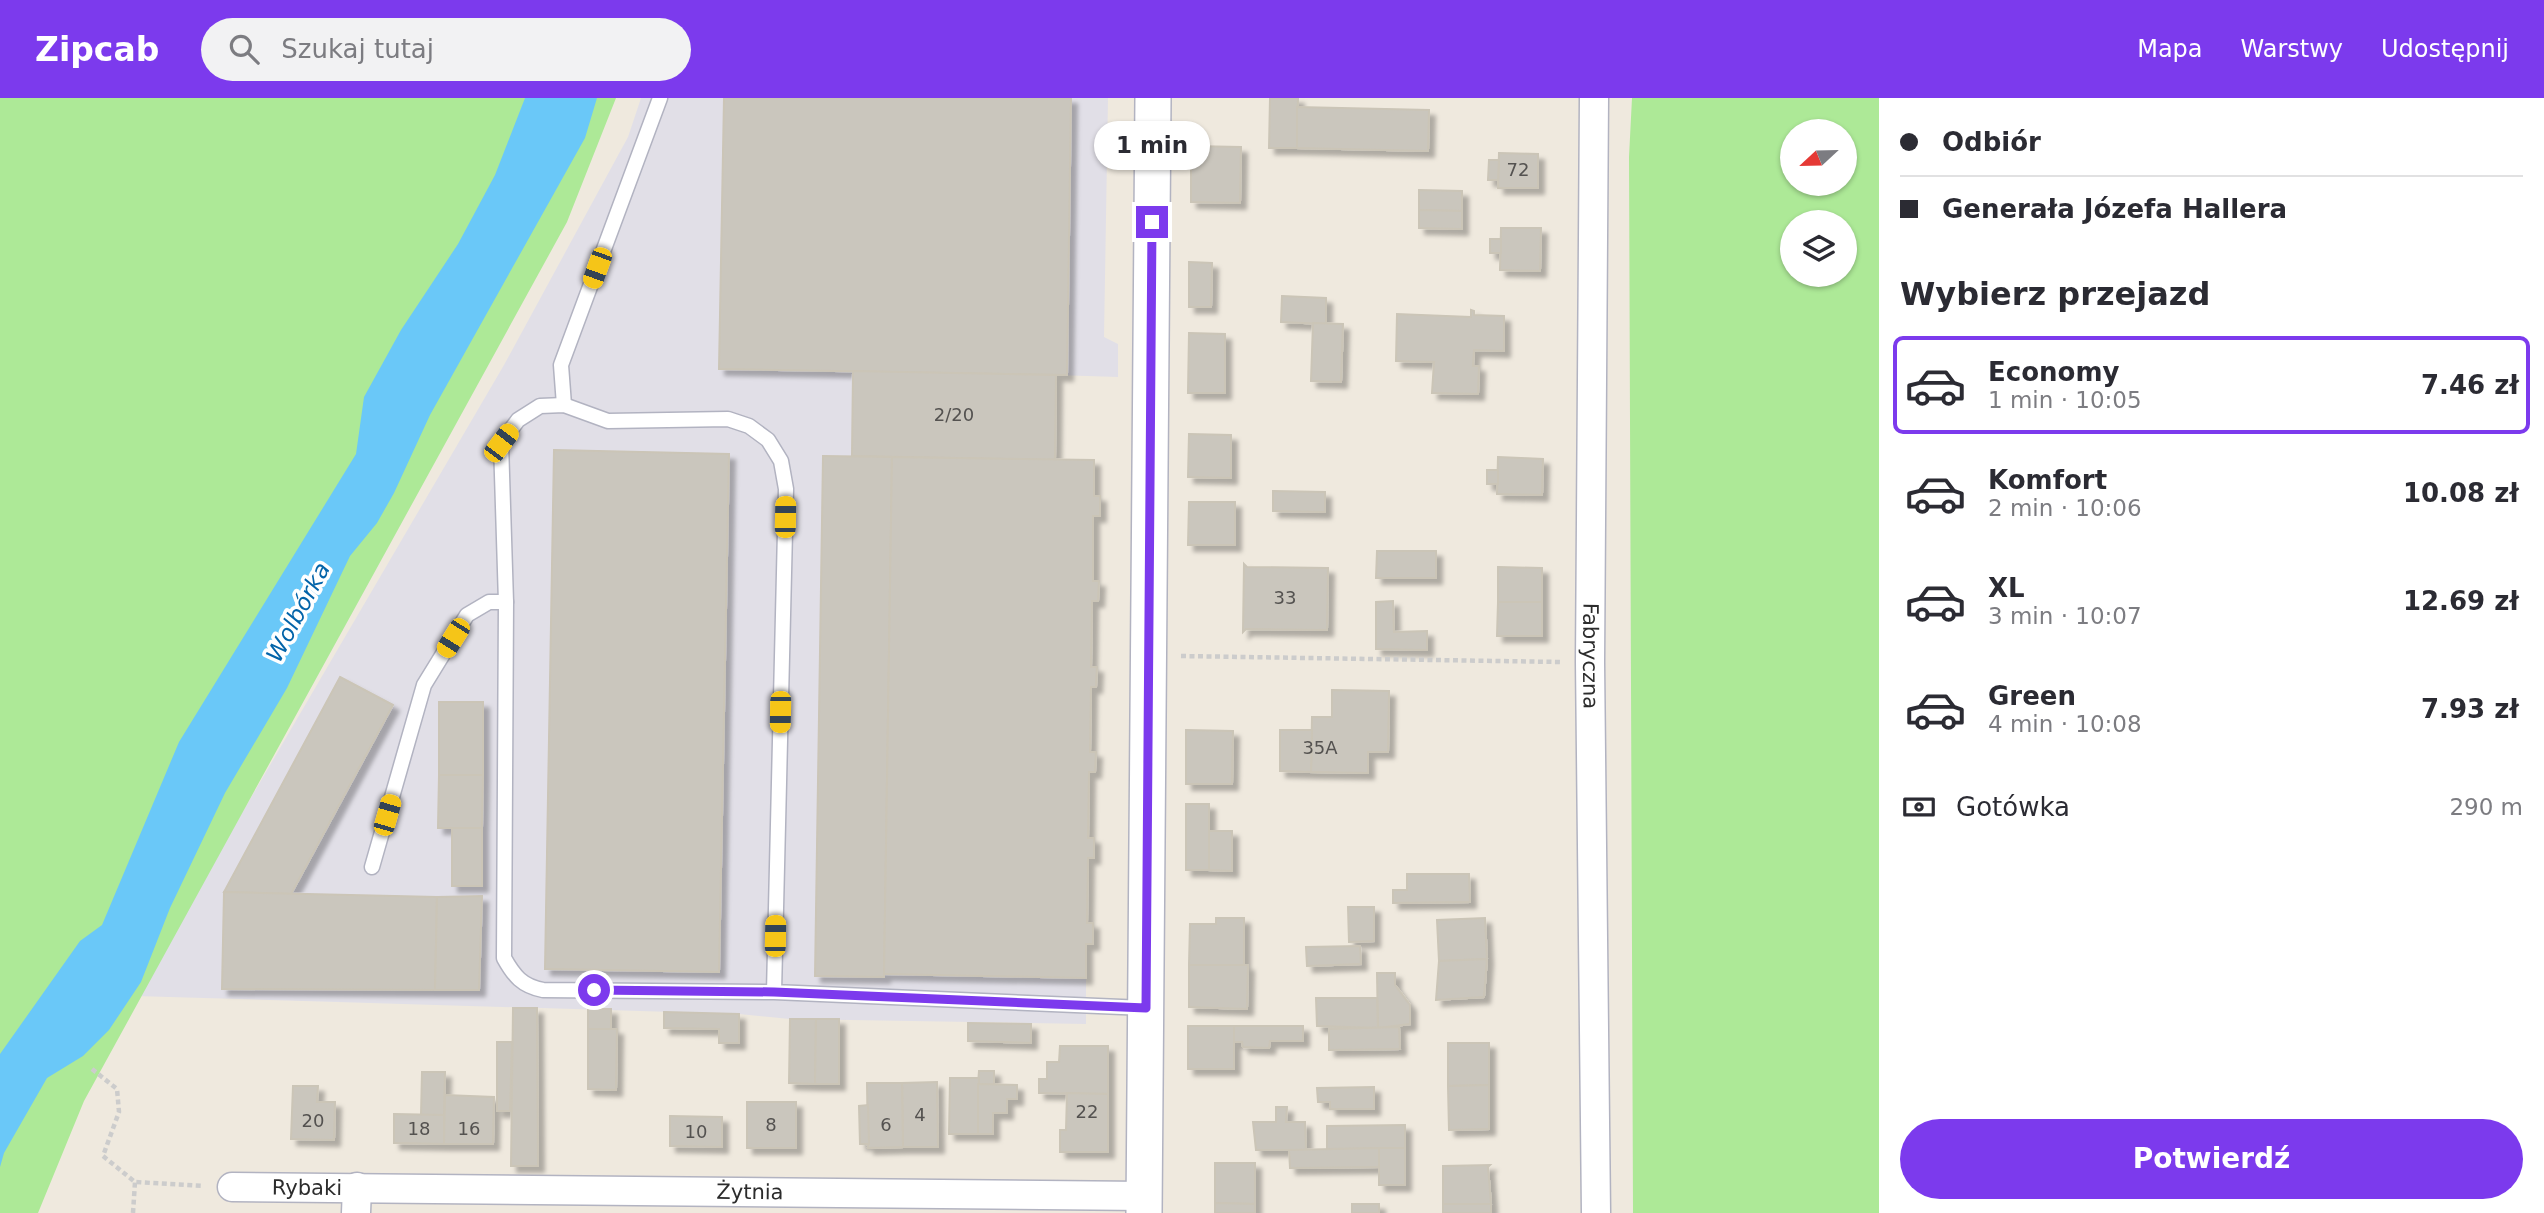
<!DOCTYPE html>
<html lang="pl">
<meta charset="utf-8">
<style>
body{margin:0;font-family:"DejaVu Sans",sans-serif;background:#f2f2f3;color:#2b2b33;height:100vh;display:flex;flex-direction:column;font-size:26px;white-space:nowrap}
*{box-sizing:border-box;margin:0}
p{font-size:23px;color:#7c7c81}
.icon{flex:none;width:38px;height:38px;fill:none;stroke:currentColor;stroke-width:2;stroke-linecap:round;stroke-linejoin:round}
.map{position:relative;flex:1;overflow:hidden}
.details{display:flex;flex-direction:column;background:#fff;width:665px}
.details>*{flex:none}
.hud{display:grid;align-content:center;height:154px;padding:0 21px;background:#fff}
.needle{width:46px;rotate:248deg}
.controls{position:absolute;left:1780px;top:21px;display:grid;gap:14px}
.controls a{display:grid;place-items:center;width:77px;height:77px;border-radius:50%;background:#fff;box-shadow:0 2px 5px #0004;font-size:35px}
.end{position:absolute;width:32px;height:32px;margin:-16px;border:9px solid #7c3aed;background:#fff;box-shadow:0 0 0 4px #fff}
.from{border-radius:50%}
.bubble{position:absolute;height:49px;border-radius:24px;background:#fff;box-shadow:0 2px 5px #0004;font-size:23px;font-weight:700;line-height:49px;text-align:center}
.car{position:absolute;width:21px;height:42px;margin:-21px -10px;border-radius:9px;box-shadow:0 0 5px 2px #0007;background:linear-gradient(#f5c518 24%,#345 0 40%,#f5c518 0 76%,#345 0 86%,#f5c518 0)}
.hud b{display:flex;align-items:center;gap:24px;height:66px;font-size:26px}
.hud b+b{border-top:2px solid #e1e1e2}
.hud i{width:18px;height:18px;background:#2b2b33}
ul{padding:0;list-style:none}
li{display:flex;align-items:center;gap:21px;height:98px;margin:0 14px 10px;padding:0 7px;border:4px solid transparent;border-radius:10px}
li div{flex:1}
li b{display:block;font-size:26px}
li em{font-style:normal;font-weight:700}
li.on{border-color:#7c3aed}
li>.icon{width:63px;height:63px;stroke-width:1.5}
h2{padding:0 21px;font-size:32px;line-height:84px}
.pay{display:flex;align-items:center;gap:18px;height:77px;padding:0 21px;font-size:26px}
.pay p{margin-inline-start:auto}
.button{display:flex;gap:14px;margin-top:auto;padding:14px 21px}
.button a{flex:1;height:80px;border-radius:42px;background:#7c3aed;color:#fff;font-size:28px;font-weight:700;line-height:80px;text-align:center}
header{display:flex;align-items:center;gap:42px;box-sizing:border-box;height:98px;padding:0 35px;background:#7c3aed;color:#fff}
header strong{font-size:33px}
nav{display:flex;gap:38px;margin-inline-start:auto;font-size:24px}
.search{width:490px;height:63px;background:#f2f2f3;display:flex;align-items:center;gap:18px;box-sizing:border-box;padding:0 24px;border-radius:38px;color:#7c7c81;font-size:26px}
main{display:flex;flex:1;min-height:0}
.map>svg:first-child{display:block}
</style>
<header>
<strong>Zipcab</strong>
<div class="search"><svg class="icon" aria-label="search" viewBox="0 0 24 24"><circle cx="10" cy="10" r="6"/><path d="M15 15l6 6"/></svg>Szukaj tutaj</div>
<nav><a>Mapa</a><a>Warstwy</a><a>Udostępnij</a></nav>
</header>
<main>
<div class="map">
<svg width="1879" height="1115" viewBox="0 0 1879 1115">
<defs>
<filter id="shadow"><feDropShadow dx="6" dy="6" stdDeviation="2" flood-color="#0004"/></filter>
</defs>
<rect width="100%" height="100%" fill="#efe9de"/>
<path fill="#e1dfe7" d="M641,0H1108L1104,239L1118,246V279L1056,277L1055,361L1094,362V397L1100,398V418H1093V483H1099L1098,503L1092,504L1091,568L1097,569L1096,589H1091L1090,654H1096L1095,674L1089,675L1088,740H1094V760H1088L1087,825H1093V846L1086,847V926L790,921L739,916L135,898L504,267L628,39Z"/>
<g fill="#ade997" fill-rule="evenodd">
<path d="M0,0H616L567,124L84,1003L38,1115H0Z"/>
<path d="M1632,0H1879V1115H1633L1629,59ZM1792,33H1844V86H1792ZM1792,124H1844V177H1792Z"/>
</g>
<path fill="#6ac8f8" d="M525,0H597L585,40L430,317L394,395L377,425L350,458L287,590L225,695L170,810L141,884L109,932L83,958L47,980L4,1055L0,1069V956L80,843L102,827L179,644L356,356L364,299L401,232L458,146L495,77Z"/>
<g fill="#cac6bd" stroke="#cbc5b7" stroke-width="2" filter="url(#shadow)">
<path d="M724,0H1071L1067,277L719,271Z"/>
<path d="M1270,0H1298L1297,50H1269Z"/>
<path d="M1297,9L1429,12L1428,53L1297,50Z"/>
<path d="M1191,48L1241,49L1240,105L1191,104Z"/>
<path d="M1499,55L1538,56V90H1498Z"/>
<path d="M1489,62H1499L1498,82H1488Z"/>
<path d="M1419,92L1462,93V113L1419,112Z"/>
<path d="M1419,112L1462,113V131L1419,130Z"/>
<path d="M1501,130H1541L1540,173L1500,172Z"/>
<rect x="1490" y="141" width="11" height="14"/>
<path d="M1189,164L1212,165L1211,209H1189Z"/>
<path d="M1282,198L1326,200V226L1281,224Z"/>
<path d="M1471,212L1474,213V217L1504,218V253L1474,252L1473,268H1479L1478,296L1432,295L1434,264L1396,263L1397,216L1471,219Z"/>
<path d="M1313,225L1343,226L1341,284L1311,283Z"/>
<path d="M1189,235L1225,236V295H1188Z"/>
<path d="M853,273L1056,277L1055,362L852,358Z"/>
<path d="M1189,336L1231,337V380L1188,379Z"/>
<path d="M554,352L729,356L719,874L545,871Z"/>
<path d="M823,358L892,359L884,879L815,878Z"/>
<path d="M892,359L1094,362V398H1100V418H1093V483H1099L1098,503H1092L1091,569H1097L1096,589H1091L1090,654H1096L1095,674H1089L1088,740H1094V760H1088L1087,825H1093V846H1086V880L884,876Z"/>
<path d="M1498,359L1543,361L1542,397L1497,396Z"/>
<rect x="1487" y="372" width="11" height="14"/>
<path d="M1273,393L1325,394V414L1273,413Z"/>
<path d="M1189,404H1235V447H1188Z"/>
<path d="M1377,453H1436V480H1376Z"/>
<path d="M1244,466L1247,469L1328,470L1327,532L1246,531L1243,534Z"/>
<path d="M1498,469L1542,470V504H1498Z"/>
<path d="M1393,503L1394,534L1427,533V552L1376,551V504Z"/>
<path d="M1498,504H1542V538H1497Z"/>
<path d="M340,579L393,607L291,796L224,794Z"/>
<path d="M1332,592L1389,593L1388,654H1368V675L1311,674L1312,619H1332Z"/>
<rect x="439" y="604" width="44" height="73"/>
<path d="M1186,632L1233,633L1232,686H1186Z"/>
<path d="M1280,632H1312L1311,674L1280,673Z"/>
<path d="M439,677H483L482,730H438Z"/>
<rect x="1186" y="706" width="23" height="66"/>
<rect x="452" y="730" width="30" height="58"/>
<path d="M1209,733H1232V773L1209,772Z"/>
<path d="M1407,776H1469L1470,804L1393,805V792H1407Z"/>
<path d="M224,794L437,799L435,892L222,891Z"/>
<path d="M482,798L479,892H435L437,799Z"/>
<path d="M1348,809H1374V843L1349,844Z"/>
<path d="M1216,820H1244V867H1189L1190,826H1216Z"/>
<path d="M1485,820L1487,861L1439,863L1437,822Z"/>
<path d="M1360,848L1361,866L1307,868L1306,849Z"/>
<path d="M1487,861L1484,899L1436,902L1439,863Z"/>
<path d="M1189,867H1248L1247,911L1189,909Z"/>
<path d="M1377,875H1395V887L1410,907V926L1378,930Z"/>
<path d="M1316,900H1377L1378,930L1317,928Z"/>
<path d="M513,910H537L538,1068H511Z"/>
<rect x="588" y="911" width="23" height="20"/>
<path d="M664,914L739,916V945H719V931L664,930Z"/>
<path d="M790,921H816L815,986L789,985Z"/>
<path d="M816,921H839V986H815Z"/>
<path d="M968,925L1031,926V945L968,943Z"/>
<rect x="1188" y="928" width="46" height="43"/>
<path d="M1234,928H1303V943H1270L1269,950L1243,949L1242,944H1234Z"/>
<path d="M1399,929L1400,951L1329,952V931Z"/>
<path d="M588,931H617L616,992L588,991Z"/>
<path d="M497,944H512L510,1013H497Z"/>
<path d="M1448,945H1489V987L1448,988Z"/>
<path d="M1060,948H1108V996L1039,995V981H1047V964H1059Z"/>
<path d="M979,973H994V987L978,986Z"/>
<path d="M422,974H445L444,1017H421Z"/>
<path d="M950,980H979L978,1036H949Z"/>
<path d="M937,984L938,1049H903L902,985Z"/>
<path d="M867,985H902L903,1049L868,1050Z"/>
<path d="M978,986L1017,987V1001H1007V1015H993V1036H978Z"/>
<path d="M1489,987V1031L1449,1032L1448,988Z"/>
<path d="M293,988H318L317,1004H335L334,1042L291,1041Z"/>
<path d="M1374,989V1011H1330V1004H1318L1317,990Z"/>
<path d="M1067,995L1108,996V1054H1060V1032H1066Z"/>
<path d="M445,997L494,999L493,1046H444Z"/>
<rect x="747" y="1004" width="49" height="46"/>
<path d="M868,1007L869,1046H860L859,1008Z"/>
<path d="M1276,1009H1287L1286,1024H1305L1306,1052H1256L1253,1024H1276Z"/>
<path d="M394,1016L444,1017V1046L394,1045Z"/>
<path d="M670,1018L722,1019V1049L670,1048Z"/>
<path d="M1405,1027V1050L1327,1051V1028Z"/>
<path d="M1379,1050V1069L1290,1070L1289,1052Z"/>
<rect x="1379" y="1050" width="26" height="37"/>
<path d="M1215,1065H1255V1106L1215,1105Z"/>
<path d="M1490,1067L1488,1069L1491,1106H1443V1068Z"/>
<path d="M1215,1105L1255,1106V1115H1215Z"/>
<rect x="1352" y="1106" width="27" height="9"/>
<rect x="1443" y="1106" width="48" height="9"/>
</g>
<g fill="none" stroke-linecap="round" stroke-linejoin="round">
<defs>
<g id="service">
<path d="M564,307L561,267L660,0"/>
<path d="M372,769L424,587L467,517L489,504H506"/>
<path d="M774,894L786,391L781,363L768,342L749,328L728,321L608,323L564,307L540,308L518,322L501,345L506,504L504,860C514,878 522,888 543,892L774,894L1145,910"/>
</g>
<g id="minor">
<path id="s1" d="M1594,0L1590,564L1596,1115"/>
<path id="s2" d="M232,1089L1144,1098"/>
<path d="M356,1115L357,1089"/>
</g>
<path id="tertiary" d="M1144,1115L1153,0"/>
</defs>
<use href="#service" stroke="#b2b3c1" stroke-width="17"/>
<use href="#minor" stroke="#b2b3c1" stroke-width="31"/>
<use href="#tertiary" stroke="#b2b3c1" stroke-width="38"/>
<g stroke="#ccc" stroke-width="4.5" stroke-dasharray="5 3.5" stroke-linecap="butt">
<path d="M1181,558L1561,564"/>
<path d="M92,971L117,991L119,1014L103,1058L135,1084L203,1088"/>
<path d="M133,1115L135,1084"/>
</g>
<use href="#service" stroke="#fff" stroke-width="14"/>
<use href="#minor" stroke="#fff" stroke-width="28"/>
<use href="#tertiary" stroke="#fff" stroke-width="35"/>
</g>
<g fill="none" stroke-linecap="round" stroke-linejoin="round">
<path stroke="#7c3aed" stroke-width="9" d="M594,892L774,894L1146,910L1152,124"/>
</g>
<g text-anchor="middle" stroke-width="7" stroke-linejoin="round" paint-order="stroke">
<g font-size="18" fill="#545250">
<text x="1518" y="78">72</text>
<text x="954" y="323">2/20</text>
<text x="1285" y="506">33</text>
<text x="1320" y="656">35A</text>
<text x="1087" y="1020">22</text>
<text x="920" y="1023">4</text>
<text x="313" y="1029">20</text>
<text x="771" y="1033">8</text>
<text x="886" y="1033">6</text>
<text x="419" y="1037">18</text>
<text x="469" y="1037">16</text>
<text x="696" y="1040">10</text>
</g>
<g font-size="21" fill="#2c2c2c" stroke="#fff">
<text dy="7" stroke="none"><textPath href="#s1" startOffset="558">Fabryczna</textPath></text>
<text dy="7" stroke="none"><textPath href="#s2" startOffset="75">Rybaki</textPath></text>
<text dy="7" stroke="none"><textPath href="#s2" startOffset="518">Żytnia</textPath></text>
</g>
<g font-size="23" font-style="italic" fill="#0364a9" stroke="#fff">
<text transform="translate(298 514) rotate(-62)" y="8">Wolbórka</text>
</g>
</g>
</svg>
<div class="controls">
<a><svg class="needle" viewBox="-14 -14 28 28"><path d="M0-13l5 13h-10z" fill="#e53935"/><path d="M0 13l5-13h-10z" fill="#7c7c81"/></svg></a>
<a><svg class="icon" aria-label="layers" viewBox="0 0 24 24"><path d="M12 4l9 5-9 5-9-5zM3 14l9 5 9-5"/></svg></a>
</div>
<i class="end from" style="left:594px;top:892px"></i>
<i class="end" style="left:1152px;top:124px"></i>
<div class="bubble" style="left:1094px;top:23px;width:116px">1 min</div>
<i class="car" style="left:597px;top:170px;rotate:200deg"></i>
<i class="car" style="left:501px;top:345px;rotate:37deg"></i>
<i class="car" style="left:785px;top:419px;rotate:1deg"></i>
<i class="car" style="left:453px;top:540px;rotate:212deg"></i>
<i class="car" style="left:780px;top:614px;rotate:181deg"></i>
<i class="car" style="left:387px;top:717px;rotate:16deg"></i>
<i class="car" style="left:775px;top:838px;rotate:1deg"></i>
</div>
<section class="details">
<div class="hud">
<b><i class="from"></i>Odbiór</b>
<b><i></i>Generała Józefa Hallera</b>
</div>
<h2>Wybierz przejazd</h2>
<ul>
<li class="on"><svg class="icon" aria-label="car" viewBox="0 0 24 24"><path d="M5 17H2v-5l4-1 3-4h7l3 4 3 1v5h-3M9 17h6M6 11h13"/><circle cx="7" cy="17" r="2"/><circle cx="17" cy="17" r="2"/></svg><div><b>Economy</b><p>1 min · 10:05</p></div><em>7.46 zł</em></li>
<li><svg class="icon" aria-label="car" viewBox="0 0 24 24"><path d="M5 17H2v-5l4-1 3-4h7l3 4 3 1v5h-3M9 17h6M6 11h13"/><circle cx="7" cy="17" r="2"/><circle cx="17" cy="17" r="2"/></svg><div><b>Komfort</b><p>2 min · 10:06</p></div><em>10.08 zł</em></li>
<li><svg class="icon" aria-label="car" viewBox="0 0 24 24"><path d="M5 17H2v-5l4-1 3-4h7l3 4 3 1v5h-3M9 17h6M6 11h13"/><circle cx="7" cy="17" r="2"/><circle cx="17" cy="17" r="2"/></svg><div><b>XL</b><p>3 min · 10:07</p></div><em>12.69 zł</em></li>
<li><svg class="icon" aria-label="car" viewBox="0 0 24 24"><path d="M5 17H2v-5l4-1 3-4h7l3 4 3 1v5h-3M9 17h6M6 11h13"/><circle cx="7" cy="17" r="2"/><circle cx="17" cy="17" r="2"/></svg><div><b>Green</b><p>4 min · 10:08</p></div><em>7.93 zł</em></li>
</ul>
<div class="pay"><svg class="icon" aria-label="cash" viewBox="0 0 24 24"><path d="M3 7h18v10H3z"/><circle cx="12" cy="12" r="2"/></svg>Gotówka<p>290 m</p></div>
<div class="button"><a>Potwierdź</a></div>
</section>
</main>
